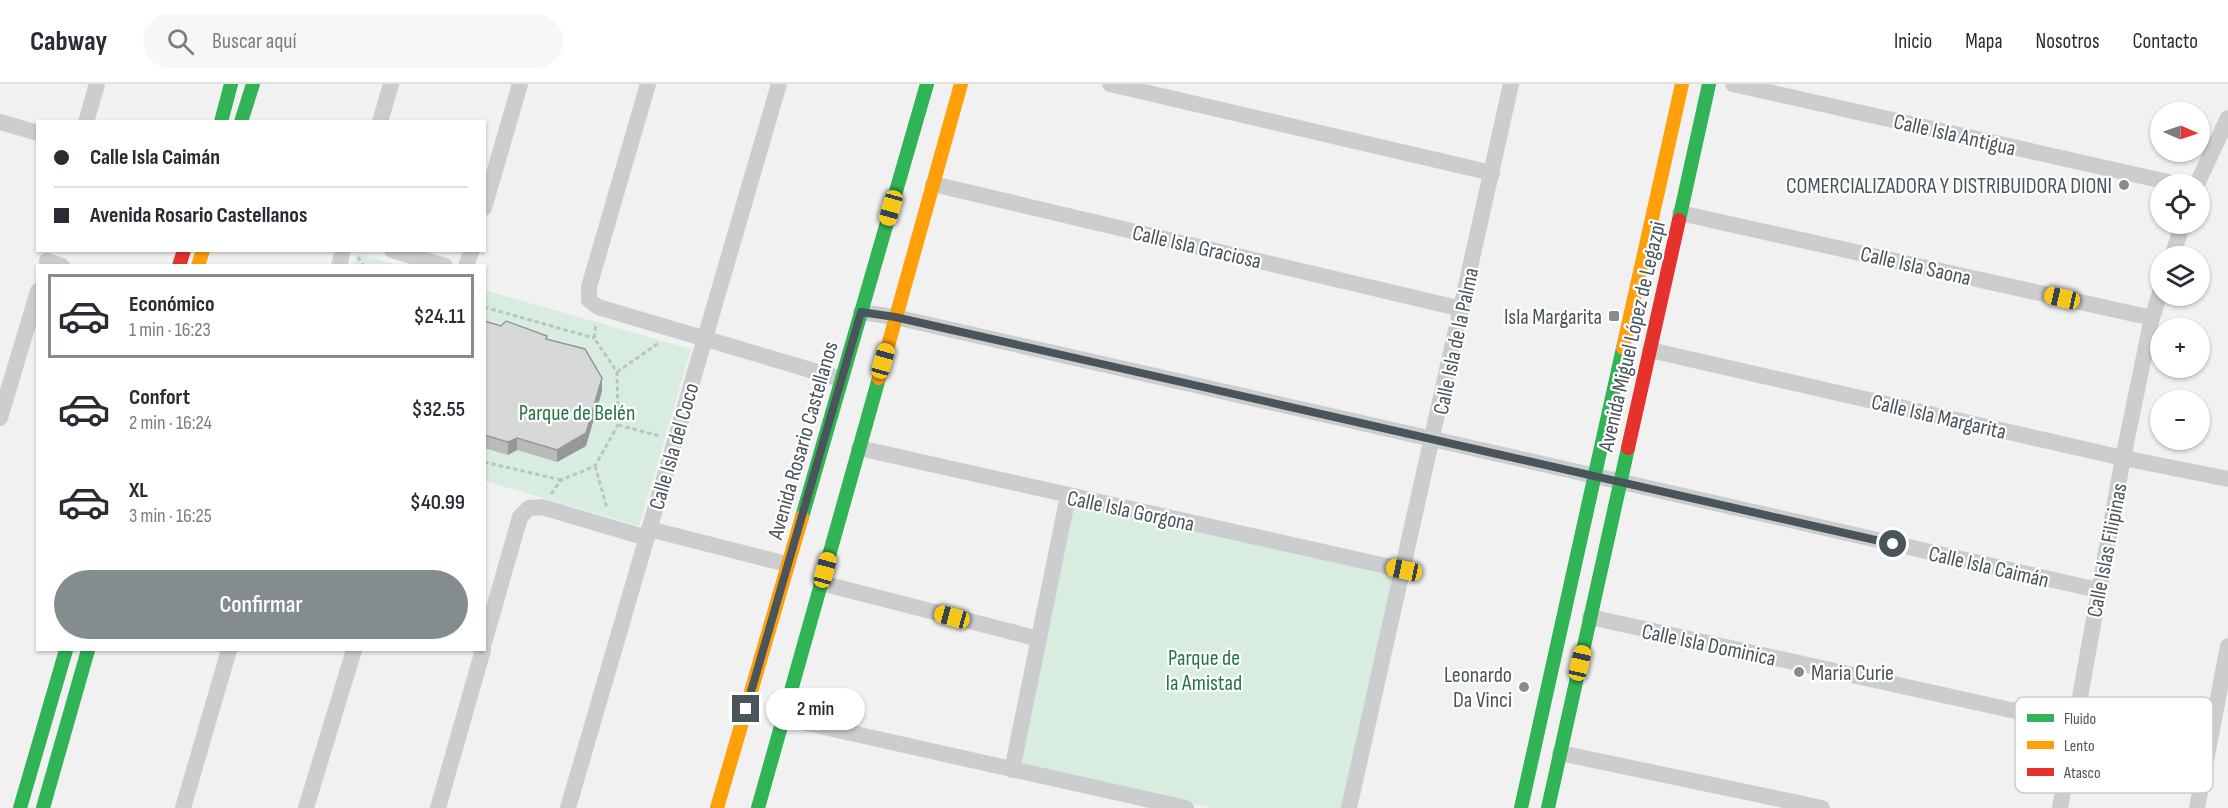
<!DOCTYPE html>
<html lang="es">
<meta charset="utf-8">
<style>
body{margin:0;font-family:"Sofia Sans Condensed",sans-serif;background:#f7f7f7;color:#2b2b33;height:100vh;display:flex;flex-direction:column;font-size:22px;white-space:nowrap}
*{box-sizing:border-box;margin:0}
p{font-size:20px;color:#7c7c81}
.icon{flex:none;width:33px;height:33px;fill:none;stroke:currentColor;stroke-width:2;stroke-linecap:round;stroke-linejoin:round}
.map{position:relative;flex:1;overflow:hidden}
.side{position:absolute;left:36px;top:180px;width:450px;height:387px;display:flex;flex-direction:column;background:#fff;border-radius:0px;box-shadow:0 2px 4px #0004}
.side>*{flex:none}
.top-card{position:absolute;left:36px;top:36px;width:450px;height:132px;border-radius:0px;box-shadow:0 2px 4px #0004;display:grid;align-content:center;height:132px;padding:0 18px;background:#fff}
.needle{width:39px;rotate:92deg}
.controls{position:absolute;left:2150px;top:18px;display:grid;gap:12px}
.controls a{display:grid;place-items:center;width:60px;height:60px;border-radius:50%;background:#fff;box-shadow:0 2px 4px #0004;font-size:30px}
.end{position:absolute;width:27px;height:27px;margin:-14px;border:8px solid #4a555b;background:#fff;box-shadow:0 0 0 3px #fff}
.from{border-radius:50%}
.bubble{position:absolute;height:42px;border-radius:21px;background:#fff;box-shadow:0 2px 4px #0004;font-size:20px;font-weight:600;line-height:42px;text-align:center}
.car{position:absolute;width:18px;height:36px;margin:-18px -9px;border-radius:8px;box-shadow:0 0 4px 2px #0007;background:linear-gradient(#f5c518 24%,#345 0 40%,#f5c518 0 76%,#345 0 86%,#f5c518 0)}
.top-card b{display:flex;align-items:center;gap:21px;height:57px;font-size:22px}
.top-card b+b{border-top:2px solid #e1e1e2}
.top-card i{width:15px;height:15px;background:#2b2b33}
ul{padding:10px 0 0;list-style:none}
li{display:flex;align-items:center;gap:18px;height:84px;margin:0 12px 9px;padding:0 6px;border:3px solid transparent;border-radius:0px}
li div{flex:1}
li b{display:block;font-size:22px}
li em{font-style:normal;font-weight:600}
li.current{border-color:#848c90}
li>.icon{width:54px;height:54px;stroke-width:1.5}
.cta{display:flex;gap:12px;margin-top:auto;padding:12px 18px}
.cta a{flex:1;height:69px;border-radius:36px;background:#848c90;color:#fff;font-size:24px;font-weight:600;line-height:69px;text-align:center}
header{display:flex;align-items:center;gap:36px;box-sizing:border-box;height:84px;padding:0 30px;background:#fff;border-bottom:2px solid #e1e1e2}
header strong{font-size:28px}
nav{display:flex;gap:33px;margin-inline-start:auto;font-size:21px}
.search{width:420px;height:54px;background:#f7f7f7;display:flex;align-items:center;gap:15px;box-sizing:border-box;padding:0 21px;border-radius:33px;color:#7c7c81;font-size:22px}
.map>svg:first-child{display:block}
</style>
<header>
<strong>Cabway</strong>
<div class="search"><svg class="icon" aria-label="search" viewBox="0 0 24 24"><circle cx="10" cy="10" r="6"/><path d="M15 15l6 6"/></svg>Buscar aquí</div>
<nav><a>Inicio</a><a>Mapa</a><a>Nosotros</a><a>Contacto</a></nav>
</header>
<div class="map">
<svg width="2228" height="724" viewBox="0 0 2228 724">
<rect width="100%" height="100%" fill="#f1f1f1"/>
<g fill="#d8eddf">
<path d="M357,170L397,181H353Z"/>
<path d="M484,206L691,265L639,442L485,397Z"/>
<path d="M1073,420L1397,491L1344,724H1213L1020,682Z"/>
</g>
<g fill="none" stroke-linecap="round" stroke-linejoin="round">
<g stroke="#bac4c0" stroke-width="3" stroke-dasharray="4.5 3" stroke-linecap="butt">
<path d="M358,173L364,182"/>
<path d="M484,223L594,254"/>
<path d="M617,288L660,258"/>
<path d="M618,341L660,352"/>
<path d="M484,378L561,396"/>
<path d="M595,382L607,424"/>
<path d="M551,410L561,396L595,382L618,341L617,288L594,254L596,240"/>
</g>
<g stroke="#cbcdcf" stroke-width="16">
<path d="M648,0L589,203V216L598,223L841,295"/>
<path d="M1110,0L1492,89"/>
<path d="M1733,0L2177,100"/>
<path d="M0,38L38,49"/>
<path d="M86,38L97,0"/>
<path d="M380,38L391,0"/>
<path d="M933,100L1462,225"/>
<path d="M2197,100L2228,34"/>
<path d="M484,124L520,0"/>
<path d="M1680,129L2152,234"/>
<path d="M392,166L445,182"/>
<path d="M2172,172L2183,140"/>
<path d="M47,177L62,182"/>
<path d="M339,182L343,166"/>
<path d="M466,182L472,166"/>
<path d="M861,228L895,233L2098,506"/>
<path d="M1650,266L2123,374L2228,395"/>
<path d="M0,334L38,207"/>
<path d="M859,364L1404,486"/>
<path d="M649,445L787,480"/>
<path d="M821,499L1039,555"/>
<path d="M1590,533L2074,640"/>
<path d="M484,559L520,433L529,424L542,423L647,454"/>
<path d="M784,634L1186,724"/>
<path d="M1560,669L1822,724"/>
<path d="M1012,686L1068,412"/>
<path d="M183,724L229,566"/>
<path d="M306,724L354,566"/>
<path d="M438,724L483,566"/>
<path d="M568,724L779,0"/>
<path d="M1349,724L1511,0"/>
<path d="M2060,724L2123,374L2152,234L2160,209"/>
<path d="M2197,724L2228,562"/>
</g>
<g stroke="#30b455" stroke-width="14">
<path d="M221,38L231,0"/>
<path d="M241,38L253,0"/>
<path d="M1679,136L1709,0"/>
<path d="M802,433L927,0"/>
<path d="M20,724L66,566"/>
<path d="M43,724L88,566"/>
<path d="M758,724L879,294"/>
<path d="M1521,724L1623,264"/>
<path d="M1548,724L1628,364"/>
</g>
<g stroke="#ff9f0a" stroke-width="14">
<path d="M198,182L203,166"/>
<path d="M1623,264L1682,0"/>
<path d="M879,294L961,0"/>
<path d="M717,724L802,433"/>
</g>
<g stroke="#e5322d" stroke-width="14">
<path d="M179,182L184,166"/>
<path d="M1628,364L1679,136"/>
</g>
</g>
<path fill="#b9bbbb" d="M484,237L547,255L602,307L586,362L557,378L517,366L508,371L484,364Z"/>
<g fill="#969898">
<path d="M602,294V307L586,362L557,378V366Z"/>
<path d="M517,354V366L508,371V358Z"/>
</g>
<path fill="#d7d9d9" stroke="#969898" stroke-width="1.5" d="M484,237L501,242L506,237L547,252L546,255L585,265L602,294L586,349L557,366L517,354L508,358L484,351Z"/>
<g fill="none" stroke-linecap="round" stroke-linejoin="round">
<path stroke="#4a555b" stroke-width="8" d="M746,625L861,228L895,233L1893,460"/>
</g>
<g fill="#848c90" stroke="#fff" stroke-width="2">
<circle cx="2124" cy="101" r="6"/>
<rect x="1608" y="226" width="12" height="12" rx="3"/>
<circle cx="1799" cy="588" r="6"/>
<circle cx="1524" cy="603" r="6"/>
</g>
<g text-anchor="middle" stroke-width="4.5" stroke-linejoin="round" paint-order="stroke">
<g font-size="22" fill="#4a555b" stroke="#fff">
<text transform="translate(1955 50) rotate(13)" y="8">Calle Isla Antigua</text>
<text transform="translate(1197 162) rotate(13)" y="8">Calle Isla Graciosa</text>
<text transform="translate(1916 181) rotate(13)" y="8">Calle Isla Saona</text>
<text transform="translate(1631 252) rotate(-77)" y="8">Avenida Miguel López de Legazpi</text>
<text transform="translate(1455 257) rotate(-78)" y="8">Calle Isla de la Palma</text>
<text transform="translate(1939 332) rotate(13)" y="8">Calle Isla Margarita</text>
<text transform="translate(802 356) rotate(-74)" y="8">Avenida Rosario Castellanos</text>
<text transform="translate(673 362) rotate(-74)" y="8">Calle Isla del Coco</text>
<text transform="translate(1131 426) rotate(12)" y="8">Calle Isla Gorgona</text>
<text transform="translate(2106 466) rotate(-79)" y="8">Calle Islas Filipinas</text>
<text transform="translate(1989 482) rotate(13)" y="8">Calle Isla Caimán</text>
<text transform="translate(1709 560) rotate(12)" y="8">Calle Isla Dominica</text>
</g>
<g font-size="22" fill="#4a555b" stroke="#fff" text-anchor="end">
<text x="2112" y="109">COMERCIALIZADORA Y DISTRIBUIDORA DIONI</text>
<text x="1602" y="240">Isla Margarita</text>
<text x="1811" y="596" text-anchor="start">Maria Curie</text>
<text x="1512" y="598">Leonardo<tspan x="1512" dy="25">Da Vinci</tspan></text>
</g>
<g font-size="22" fill="#237545" stroke="#fff">
<text x="577" y="336">Parque de Belén</text>
<text x="1204" y="581">Parque de<tspan x="1204" dy="25">la Amistad</tspan></text>
</g>
</g>
<rect x="2015" y="613" width="198" height="96" rx="9" fill="#fff" stroke="#c9ccce" stroke-width="1.5"/>
<rect x="2027" y="630" width="27" height="8" fill="#30b455"/>
<rect x="2027" y="657" width="27" height="8" fill="#ff9f0a"/>
<rect x="2027" y="684" width="27" height="8" fill="#e5322d"/>
<g font-size="16" fill="#4a555b">
<text x="2064" y="640">Fluido</text>
<text x="2064" y="667">Lento</text>
<text x="2064" y="694">Atasco</text>
</g>
</svg>
<div class="controls">
<a><svg class="needle" viewBox="-14 -14 28 28"><path d="M0-13l5 13h-10z" fill="#e53935"/><path d="M0 13l5-13h-10z" fill="#7c7c81"/></svg></a>
<a><svg class="icon" aria-label="locate" viewBox="0 0 24 24"><circle cx="12" cy="12" r="6"/><path d="M12 2v4M12 18v4M2 12h4M18 12h4"/></svg></a>
<a><svg class="icon" aria-label="layers" viewBox="0 0 24 24"><path d="M12 4l9 5-9 5-9-5zM3 14l9 5 9-5"/></svg></a>
<a>+</a>
<a>−</a>
</div>
<i class="end from" style="left:1893px;top:460px"></i>
<i class="end" style="left:746px;top:625px"></i>
<div class="bubble" style="left:766px;top:604px;width:99px">2 min</div>
<i class="car" style="left:891px;top:124px;rotate:196deg"></i>
<i class="car" style="left:2062px;top:214px;rotate:283deg"></i>
<i class="car" style="left:883px;top:277px;rotate:16deg"></i>
<i class="car" style="left:825px;top:486px;rotate:15deg"></i>
<i class="car" style="left:1404px;top:486px;rotate:282deg"></i>
<i class="car" style="left:952px;top:533px;rotate:285deg"></i>
<i class="car" style="left:1580px;top:579px;rotate:13deg"></i>
<div class="top-card">
<b><i class="from"></i>Calle Isla Caimán</b>
<b><i></i>Avenida Rosario Castellanos</b>
</div>
<section class="side">
<ul>
<li class="current"><svg class="icon" aria-label="car" viewBox="0 0 24 24"><path d="M5 17H2v-5l4-1 3-4h7l3 4 3 1v5h-3M9 17h6M6 11h13"/><circle cx="7" cy="17" r="2"/><circle cx="17" cy="17" r="2"/></svg><div><b>Económico</b><p>1 min · 16:23</p></div><em>$24.11</em></li>
<li><svg class="icon" aria-label="car" viewBox="0 0 24 24"><path d="M5 17H2v-5l4-1 3-4h7l3 4 3 1v5h-3M9 17h6M6 11h13"/><circle cx="7" cy="17" r="2"/><circle cx="17" cy="17" r="2"/></svg><div><b>Confort</b><p>2 min · 16:24</p></div><em>$32.55</em></li>
<li><svg class="icon" aria-label="car" viewBox="0 0 24 24"><path d="M5 17H2v-5l4-1 3-4h7l3 4 3 1v5h-3M9 17h6M6 11h13"/><circle cx="7" cy="17" r="2"/><circle cx="17" cy="17" r="2"/></svg><div><b>XL</b><p>3 min · 16:25</p></div><em>$40.99</em></li>
</ul>
<div class="cta"><a>Confirmar</a></div>
</section>
</div>
